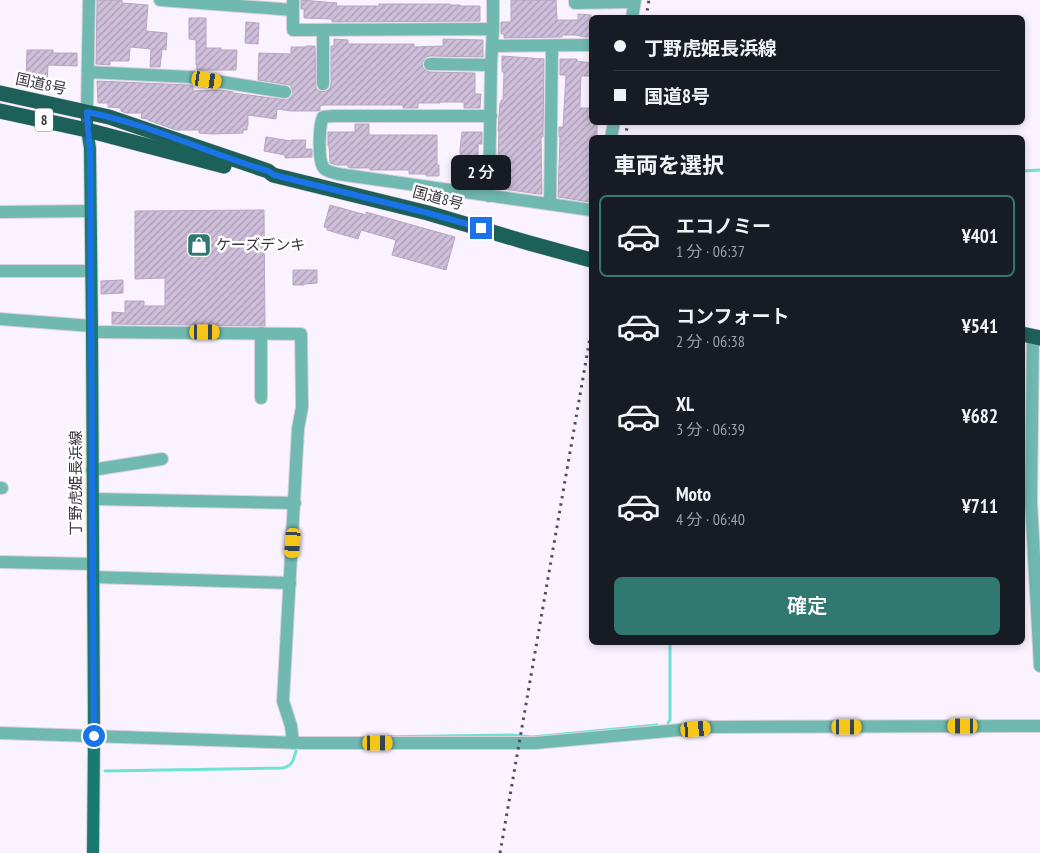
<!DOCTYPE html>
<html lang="ja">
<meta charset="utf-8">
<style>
body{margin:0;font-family:"PT Sans Narrow","Noto Sans JP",sans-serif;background:#242831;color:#f1f3f6;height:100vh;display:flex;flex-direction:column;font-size:19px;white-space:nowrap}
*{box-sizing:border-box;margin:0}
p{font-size:16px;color:#9ea1a6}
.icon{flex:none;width:28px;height:28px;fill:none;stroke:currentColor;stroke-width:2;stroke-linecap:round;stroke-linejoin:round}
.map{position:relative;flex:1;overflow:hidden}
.details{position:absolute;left:589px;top:135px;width:436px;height:510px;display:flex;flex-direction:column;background:#171b24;border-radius:8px;box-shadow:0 2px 8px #0003}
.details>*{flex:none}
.top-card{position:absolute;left:589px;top:15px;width:436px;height:110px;border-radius:8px;box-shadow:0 2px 8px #0003;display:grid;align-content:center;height:110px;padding:0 25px;background:#171b24}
.end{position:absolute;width:22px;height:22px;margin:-11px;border:6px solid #1a73e8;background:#fff;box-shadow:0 0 0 2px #fff}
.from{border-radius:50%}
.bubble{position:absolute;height:35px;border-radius:8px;background:#171b24;box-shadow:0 2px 8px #0003;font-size:16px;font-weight:600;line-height:35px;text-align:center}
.car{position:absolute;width:15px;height:30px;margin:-15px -8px;border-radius:6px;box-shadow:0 0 4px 1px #0007;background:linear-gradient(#f5c518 24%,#345 0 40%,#f5c518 0 76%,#345 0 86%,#f5c518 0)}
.top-card b{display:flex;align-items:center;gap:18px;height:48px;font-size:19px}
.top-card b+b{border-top:1px solid #363941}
.top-card i{width:12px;height:12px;background:#f1f3f6}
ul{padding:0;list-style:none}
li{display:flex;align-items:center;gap:15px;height:82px;margin:0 10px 8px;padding:0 15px;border:2px solid transparent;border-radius:8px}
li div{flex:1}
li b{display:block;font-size:19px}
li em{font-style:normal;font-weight:600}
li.selected{border-color:#307870}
li>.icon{width:45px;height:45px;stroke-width:1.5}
h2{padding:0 25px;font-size:22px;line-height:60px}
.primary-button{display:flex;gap:10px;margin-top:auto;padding:10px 25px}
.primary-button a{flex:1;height:58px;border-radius:8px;background:#307870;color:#fff;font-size:20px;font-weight:600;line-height:58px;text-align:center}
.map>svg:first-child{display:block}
</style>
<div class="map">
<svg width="1040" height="853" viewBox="0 0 1040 853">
<defs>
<pattern id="building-hatch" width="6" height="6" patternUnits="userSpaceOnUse" patternTransform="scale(1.25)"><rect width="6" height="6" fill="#cfbfdb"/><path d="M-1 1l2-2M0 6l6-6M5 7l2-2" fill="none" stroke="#a99cb3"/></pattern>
</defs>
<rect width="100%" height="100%" fill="#faf3ff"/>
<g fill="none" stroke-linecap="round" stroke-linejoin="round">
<g stroke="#6ee2d4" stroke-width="3">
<path d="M1022,171L1040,170"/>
<path d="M668,723L670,720V642"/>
<path d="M373,737L512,735L532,737L657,725"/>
<path d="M105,771L282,768C294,766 293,759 297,748"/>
</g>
</g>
<g fill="url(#building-hatch)" stroke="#b6a6c1">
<path d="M97,0H122V3L148,5L146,31L167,33L166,50L162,49L160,67H150L151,49L130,47L129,61H110V65L96,64Z"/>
<path d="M301,0L337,3L336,6H379V4H450V5H460V6H480V21L332,22V19L304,18V9H301Z"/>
<path d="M511,0H556L557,20H578V14L591,15V37H584L576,35H562V37H559L504,38V34H501V22H511Z"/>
<path d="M189,18H206V48H221V50H237L236,70H197V65H196V40L189,39Z"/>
<path d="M246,22L259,23L258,44L245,43Z"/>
<path d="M334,39L348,40V44H414V47L443,46V39L483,40V57L430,56L426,57L422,63L423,68L429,72L475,73V94H481L480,108H464V102H440V103H418V108H403V105H324L320,106V110L317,111H291L277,109L276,119L248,115V126H247V130H243V133L212,134L199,133V130H176L148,120V119L141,118L142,113H126L121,111V108L108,107V103H98L97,81L189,85L193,86V91L221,90L233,92V93L287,100L291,97L293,94L292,89L290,85L258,80L259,53L291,54V47H306V46H315L316,88L319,91H327L330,88L331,84V46H334Z"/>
<path d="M27,50H53V53H77V66L48,65L47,84L35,83V85H26Z"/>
<path d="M502,56L544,59L543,137H541L542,194H538L497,188L499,132L498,131L500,103H501V100H503L504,72H502Z"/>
<path d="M560,59H577V61L591,63V76H581L580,102V108H591V122H597V138H591V200H590V202L558,197L560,137H559V127H563L566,75H560Z"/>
<path d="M355,124H369V135H437V165H439V176H426V174H409V170H370V168H352L348,167V165H337L330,163L329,146H328V132H355Z"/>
<path d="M462,132H482V144H478V166H481V176H477V186L461,183L460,149Z"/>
<path d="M266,137L291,141V140H306L305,149H312V157L285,158V155L264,151Z"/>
<path d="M330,205L366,215V212L455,237L446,270L392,255L396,240L361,230L358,239L327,230L328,228L324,227Z"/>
<path d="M264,210L265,326L112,324V312L125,313V301H144V306H165V278L135,279V211Z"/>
<path d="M293,270H317V283L304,284V285H293Z"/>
<path d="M123,280V293L101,294V281Z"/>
</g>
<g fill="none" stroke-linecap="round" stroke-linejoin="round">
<defs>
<g id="minor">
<path d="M160,0L293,10"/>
<path d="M293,0V30L493,29L491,65L489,196"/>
<path d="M575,0V3L634,2"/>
<path d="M632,18L635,0"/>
<path d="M493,29V0"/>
<path d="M493,46L591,45"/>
<path d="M430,64L491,65"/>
<path d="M88,72L190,77L285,92"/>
<path d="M323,84V30"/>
<path d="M87,112L89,0"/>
<path d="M491,116H333L323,117C319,125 318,159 323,167C326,172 333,172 338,174L591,210"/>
<path d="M611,138L614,122"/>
<path d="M550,204L552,46"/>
<path d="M0,212L90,211"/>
<path d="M0,271H91"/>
<path d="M0,319L92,326"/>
<path d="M92,332L301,334L302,407L298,429L283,701L291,726L293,743"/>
<path d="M1033,336L1031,501L1040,666"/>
<path d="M261,398V333"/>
<path d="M92,470L162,459"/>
<path d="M0,488H2"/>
<path d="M93,499L295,503"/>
<path d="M0,562L93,564"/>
<path d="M93,577L290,583"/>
<path d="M0,733L302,743H535L712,727L1040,726"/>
</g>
<path id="major" d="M87,112V130L90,148L92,332L94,736L93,853"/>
<g id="highway">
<path d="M0,93L109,117L268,171L273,175L428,213L529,243L591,260"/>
<path d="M0,111L87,130L224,166"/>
<path d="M1022,334L1040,338"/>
</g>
</defs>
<use href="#minor" stroke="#d7d1dc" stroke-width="14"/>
<use href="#major" stroke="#d7d1dc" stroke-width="14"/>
<use href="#highway" stroke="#d7d1dc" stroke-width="16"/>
<use href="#minor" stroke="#70b9b0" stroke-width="12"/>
<use href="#major" stroke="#1a7a71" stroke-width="12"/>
<use href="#highway" stroke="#1d6059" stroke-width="15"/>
<g stroke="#534c58" stroke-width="3" stroke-dasharray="2.5 5" stroke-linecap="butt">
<path d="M646,18L649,0"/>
<path d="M625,138L628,122"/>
<path d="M500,853L591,332"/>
</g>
</g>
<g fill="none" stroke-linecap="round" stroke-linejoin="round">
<path stroke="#1a73e8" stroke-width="6" d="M94,736L90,148L88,130L87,112C149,124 207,153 268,171L274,175L428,213L481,228"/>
</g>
<defs>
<symbol id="shop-square" viewBox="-11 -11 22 22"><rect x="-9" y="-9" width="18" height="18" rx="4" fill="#307870" stroke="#fff"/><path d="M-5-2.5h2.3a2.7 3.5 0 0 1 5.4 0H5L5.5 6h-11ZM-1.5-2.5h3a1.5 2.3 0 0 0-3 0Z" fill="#fff"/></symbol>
</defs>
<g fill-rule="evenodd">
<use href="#shop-square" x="185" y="231" width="28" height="28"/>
</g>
<g text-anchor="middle" stroke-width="5" stroke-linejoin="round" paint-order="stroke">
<rect fill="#fff" stroke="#757179" stroke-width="1" x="35" y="108.5" width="18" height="23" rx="4"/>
<g font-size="14" font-weight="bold" fill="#3a343f">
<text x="44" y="125">8</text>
</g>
<g font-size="15" fill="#3a343f" stroke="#fff">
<text transform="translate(41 84) rotate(12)" y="5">国道8号</text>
<text transform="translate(438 198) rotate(15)" y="5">国道8号</text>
<text transform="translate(76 483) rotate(-90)" y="5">丁野虎姫長浜線</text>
</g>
<g font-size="15" fill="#3a343f" stroke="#fff" text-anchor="start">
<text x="216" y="250">ケーズデンキ</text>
</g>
</g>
</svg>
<i class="end from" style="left:94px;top:736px"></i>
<i class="end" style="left:481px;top:228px"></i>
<div class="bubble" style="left:451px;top:155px;width:60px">2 分</div>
<i class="car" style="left:207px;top:80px;rotate:99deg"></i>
<i class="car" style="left:205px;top:332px;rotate:90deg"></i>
<i class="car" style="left:293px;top:543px;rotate:184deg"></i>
<i class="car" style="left:963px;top:726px;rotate:270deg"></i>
<i class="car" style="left:847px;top:727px;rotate:90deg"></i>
<i class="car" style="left:696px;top:729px;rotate:85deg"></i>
<i class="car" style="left:378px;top:743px;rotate:90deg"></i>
<div class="top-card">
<b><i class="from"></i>丁野虎姫長浜線</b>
<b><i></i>国道8号</b>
</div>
<section class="details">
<h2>車両を選択</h2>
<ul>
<li class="selected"><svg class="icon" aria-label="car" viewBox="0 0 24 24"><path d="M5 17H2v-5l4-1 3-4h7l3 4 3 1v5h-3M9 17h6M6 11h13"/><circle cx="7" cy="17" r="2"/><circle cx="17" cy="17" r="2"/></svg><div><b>エコノミー</b><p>1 分 · 06:37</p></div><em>¥401</em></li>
<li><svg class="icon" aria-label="car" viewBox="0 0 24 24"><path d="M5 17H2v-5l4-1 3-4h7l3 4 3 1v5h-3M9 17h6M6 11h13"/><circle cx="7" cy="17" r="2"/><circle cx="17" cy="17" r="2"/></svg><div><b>コンフォート</b><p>2 分 · 06:38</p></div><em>¥541</em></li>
<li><svg class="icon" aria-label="car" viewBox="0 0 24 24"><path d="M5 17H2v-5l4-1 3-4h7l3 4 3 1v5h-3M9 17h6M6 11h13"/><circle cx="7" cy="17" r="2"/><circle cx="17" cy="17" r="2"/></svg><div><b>XL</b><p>3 分 · 06:39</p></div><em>¥682</em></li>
<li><svg class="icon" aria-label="car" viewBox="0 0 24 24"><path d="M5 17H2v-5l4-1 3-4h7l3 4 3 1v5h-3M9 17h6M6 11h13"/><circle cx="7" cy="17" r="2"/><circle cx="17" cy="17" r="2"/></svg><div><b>Moto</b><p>4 分 · 06:40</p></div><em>¥711</em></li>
</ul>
<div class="primary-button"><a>確定</a></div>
</section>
</div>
